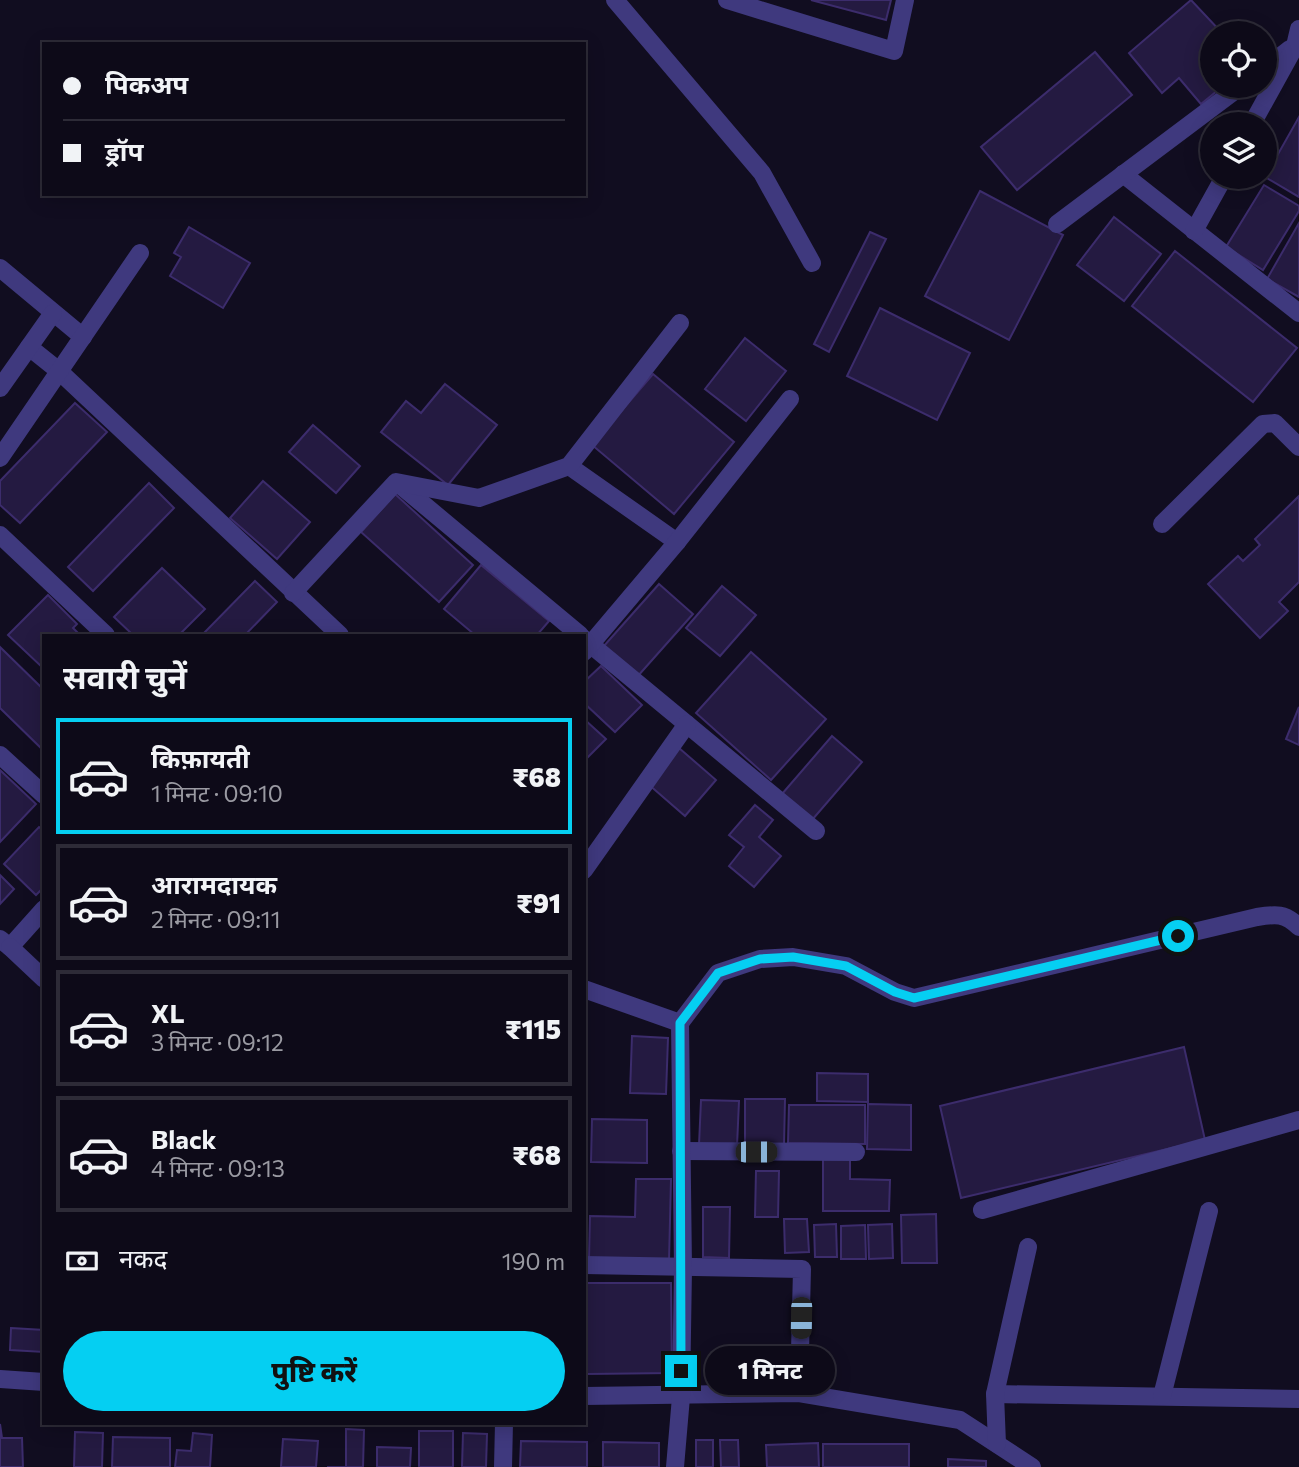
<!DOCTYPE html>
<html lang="hi">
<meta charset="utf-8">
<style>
body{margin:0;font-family:Commissioner,"Noto Sans Devanagari",sans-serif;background:#1b1825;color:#f1f3f6;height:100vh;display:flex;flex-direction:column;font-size:26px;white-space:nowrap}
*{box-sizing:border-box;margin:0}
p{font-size:23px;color:#9a9aa2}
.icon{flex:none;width:38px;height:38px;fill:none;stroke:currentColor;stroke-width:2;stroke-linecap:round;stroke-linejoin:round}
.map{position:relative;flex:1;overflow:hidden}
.sheet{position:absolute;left:42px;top:634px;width:544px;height:791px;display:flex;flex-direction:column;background:#0d0a18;border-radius:0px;box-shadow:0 4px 18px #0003,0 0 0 2px #2d2b37}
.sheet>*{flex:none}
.banner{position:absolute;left:42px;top:42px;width:544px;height:154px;border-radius:0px;box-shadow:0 4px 18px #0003,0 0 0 2px #2d2b37;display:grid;align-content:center;height:154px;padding:0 21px;background:#0d0a18}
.buttons{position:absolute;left:1200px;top:21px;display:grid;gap:14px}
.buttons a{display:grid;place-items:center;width:77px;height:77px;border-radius:50%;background:#0d0a18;box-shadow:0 4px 18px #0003,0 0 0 2px #2d2b37;font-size:35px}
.end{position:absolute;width:32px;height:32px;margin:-16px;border:9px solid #05cff2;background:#111;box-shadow:0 0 0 4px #111}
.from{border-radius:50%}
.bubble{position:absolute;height:49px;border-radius:24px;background:#0d0a18;box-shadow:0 4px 18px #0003,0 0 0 2px #2d2b37;font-size:23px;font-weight:800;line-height:49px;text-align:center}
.car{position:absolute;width:21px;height:42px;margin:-21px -10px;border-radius:9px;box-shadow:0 0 5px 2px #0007;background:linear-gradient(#222 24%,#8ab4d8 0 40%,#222 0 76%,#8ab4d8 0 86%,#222 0)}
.banner b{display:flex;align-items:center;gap:24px;height:66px;font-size:26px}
.banner b+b{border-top:2px solid #2d2b37}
.banner i{width:18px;height:18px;background:#f1f3f6}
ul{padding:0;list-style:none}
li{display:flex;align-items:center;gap:21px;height:116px;margin:0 14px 10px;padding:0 7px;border:4px solid #2d2b37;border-radius:0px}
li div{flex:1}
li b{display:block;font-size:26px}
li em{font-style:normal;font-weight:800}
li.selected{border-color:#05cff2}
li>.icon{width:63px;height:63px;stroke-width:1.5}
h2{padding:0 21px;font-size:32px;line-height:84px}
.pay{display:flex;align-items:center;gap:18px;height:77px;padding:0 21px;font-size:26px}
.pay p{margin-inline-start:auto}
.cta{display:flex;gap:14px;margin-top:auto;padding:14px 21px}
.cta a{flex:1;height:80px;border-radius:42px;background:#05cff2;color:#111;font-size:28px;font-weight:800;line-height:80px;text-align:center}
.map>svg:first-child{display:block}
</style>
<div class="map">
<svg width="1299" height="1467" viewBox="0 0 1299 1467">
<rect width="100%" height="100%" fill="#110d20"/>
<g fill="#241a41" stroke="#3c2c6c" stroke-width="2">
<path d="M811,0H891L886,20Z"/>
<path d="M1191,0L1222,33H1213V86H1223L1201,104L1179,78L1162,93L1129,53Z"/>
<path d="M1095,52L1132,95L1017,190L981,147Z"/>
<path d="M1299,117V197L1265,177Z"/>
<path d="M1264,185L1299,206V211L1263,270L1226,247Z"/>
<path d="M980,191L1063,235L1009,340L925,296Z"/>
<path d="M1114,217L1161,254L1124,301L1077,265Z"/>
<path d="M1299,223V297L1267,279Z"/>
<path d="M189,227L250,263L223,308L170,276L181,257L174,253Z"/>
<path d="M870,232L886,239L829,352L814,344Z"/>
<path d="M1175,251L1297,348L1253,402L1132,306Z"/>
<path d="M880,308L970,353L937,420L847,376Z"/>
<path d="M745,338L786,371L746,421L705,389Z"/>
<path d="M653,374L734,442L674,514L592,445Z"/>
<path d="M445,384L497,425L448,485L381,432L406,401L421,413Z"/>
<path d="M75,403L107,432L20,523L0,505V481Z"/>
<path d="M313,425L360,466L336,493L289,452Z"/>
<path d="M263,481L310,522L277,559L230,518Z"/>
<path d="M149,483L174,508L93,591L68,567Z"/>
<path d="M395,494L473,565L439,602L361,532Z"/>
<path d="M1299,496V582L1279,602L1288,611L1260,638L1208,584L1238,556L1243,561L1260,545L1255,539Z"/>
<path d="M481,565L549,621L537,635H475L444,609Z"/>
<path d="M162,568L205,609L179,635H133L114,617Z"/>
<path d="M255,581L277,602L245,635H202Z"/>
<path d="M659,584L693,614L637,677L603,647Z"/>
<path d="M722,586L756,615L720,656L686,628Z"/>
<path d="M48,595L77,624L73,628L80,635H44V669L8,635Z"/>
<path d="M0,647L44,690V751L0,708Z"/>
<path d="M751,652L826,719L771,780L696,713Z"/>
<path d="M601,666L642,705L615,732L584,703V682Z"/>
<path d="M1299,707V745L1286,739Z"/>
<path d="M584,719L606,739L584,761Z"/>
<path d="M832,736L862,762L812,820L782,794Z"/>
<path d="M679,748L716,780L685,816L648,784Z"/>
<path d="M0,770L36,804L0,842Z"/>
<path d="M755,805L773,820L759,837L781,856L754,887L729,866L744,847L729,835Z"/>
<path d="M39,827L44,831V887L36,895L4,864Z"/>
<path d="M0,875L14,889L0,904Z"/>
<path d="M632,1036L668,1038L666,1094L630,1093Z"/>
<path d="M1184,1047L1205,1140L961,1198L940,1106Z"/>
<path d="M817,1073L868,1074V1102L817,1101Z"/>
<path d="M745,1099H785L784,1145H745Z"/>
<path d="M701,1100L739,1101L737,1146L699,1145Z"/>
<path d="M868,1104L911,1105V1150L867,1149Z"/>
<path d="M789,1105H865V1144L788,1143Z"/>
<path d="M592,1119L647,1120V1163L591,1162Z"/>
<path d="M823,1156L850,1157V1179L890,1180L889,1211H823Z"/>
<path d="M756,1171H779L778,1217H755Z"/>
<path d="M636,1179H671L669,1261L589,1259L590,1216L635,1217Z"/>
<path d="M703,1207H730L729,1258L703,1257Z"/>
<path d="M936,1214L937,1263H902L901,1215Z"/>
<path d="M784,1219H807L809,1252L785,1253Z"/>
<path d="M836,1224L837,1257H815L814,1225Z"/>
<path d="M892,1224L893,1258L869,1259L868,1225Z"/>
<path d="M865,1225L866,1259H841V1226Z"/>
<path d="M586,1283H671L672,1373L587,1374Z"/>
<path d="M11,1328L44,1330V1352L10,1350Z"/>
<path d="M0,1424L2,1438H22L23,1467H0Z"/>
<path d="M346,1429L364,1430L363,1467H327H346Z"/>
<rect x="419" y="1431" width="34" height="36"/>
<path d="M75,1432L103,1433L102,1467H74Z"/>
<path d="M193,1433L212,1435L210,1467H175L177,1450L191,1451Z"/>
<path d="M463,1433L487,1434L486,1467H462Z"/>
<path d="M113,1437L170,1438V1467H112Z"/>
<path d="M283,1439L318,1441L316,1467H281Z"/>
<rect x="696" y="1440" width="17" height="27"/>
<path d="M720,1440H738L739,1467H721Z"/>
<path d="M521,1441L587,1442V1467H520Z"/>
<path d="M603,1442L659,1443V1467H603Z"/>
<path d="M818,1443L819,1467H767L766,1445Z"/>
<rect x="823" y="1444" width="86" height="23"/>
<path d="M377,1447L411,1448L410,1467H377Z"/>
<path d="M948,1459L986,1461V1467H948Z"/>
</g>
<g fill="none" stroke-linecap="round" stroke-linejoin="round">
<g stroke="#3f397e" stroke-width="18">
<path d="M615,0L762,173L812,263"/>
<path d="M727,0L894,51L905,0"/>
<path d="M1265,68L1290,49"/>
<path d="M1252,124L1295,46L1299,29"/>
<path d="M1123,174L1299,313"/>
<path d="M1057,224L1241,86"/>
<path d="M1194,231L1224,177"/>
<path d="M0,268L83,337"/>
<path d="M29,347L59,371L340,635"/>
<path d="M0,388L53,313"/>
<path d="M0,458L140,253"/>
<path d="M569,466L677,542"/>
<path d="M399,484L580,635"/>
<path d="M1162,524L1263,424L1275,423L1299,447"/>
<path d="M0,535L106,635"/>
<path d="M293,593L396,482L479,498L569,466L680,323"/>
<path d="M584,639L816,831"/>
<path d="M584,652L677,542L790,399"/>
<path d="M0,755L44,795"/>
<path d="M584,870L687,724"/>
<path d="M0,939L10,947L44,909"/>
<path d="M10,947L44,979"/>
<path d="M584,989L680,1023"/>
<path d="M681,1151L856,1152"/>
<path d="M982,1210L1299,1120"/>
<path d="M584,1265L802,1269L799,1393"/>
<path d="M0,1379L44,1382"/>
<path d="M995,1394L1299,1399"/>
<path d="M584,1396L799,1393L960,1420L1032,1467"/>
<path d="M1162,1396L1209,1211"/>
<path d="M997,1444L995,1394L1028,1247"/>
<path d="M503,1467L504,1423"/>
<path d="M675,1467L681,1397L683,1268L680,1023L718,973L760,959L793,957L846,966L895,992L914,998L1257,917C1276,914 1285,913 1299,927"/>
</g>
</g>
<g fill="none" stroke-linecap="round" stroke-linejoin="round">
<path stroke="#05cff2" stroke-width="9" d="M681,1371L680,1023L718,973L760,959L793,957L846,966L895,992L914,998L1178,936"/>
</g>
</svg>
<div class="buttons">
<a><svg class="icon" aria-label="locate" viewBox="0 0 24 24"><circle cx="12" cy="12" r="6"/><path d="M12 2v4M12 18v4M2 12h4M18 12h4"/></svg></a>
<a><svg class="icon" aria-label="layers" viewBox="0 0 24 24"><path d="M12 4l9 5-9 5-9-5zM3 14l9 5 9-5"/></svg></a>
</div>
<i class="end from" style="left:1178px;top:936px"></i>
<i class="end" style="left:681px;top:1371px"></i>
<div class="bubble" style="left:705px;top:1346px;width:130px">1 मिनट</div>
<i class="car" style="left:756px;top:1152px;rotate:90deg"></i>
<i class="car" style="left:801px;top:1318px;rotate:181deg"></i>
<div class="banner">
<b><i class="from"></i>पिकअप</b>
<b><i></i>ड्रॉप</b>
</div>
<section class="sheet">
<h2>सवारी चुनें</h2>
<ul>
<li class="selected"><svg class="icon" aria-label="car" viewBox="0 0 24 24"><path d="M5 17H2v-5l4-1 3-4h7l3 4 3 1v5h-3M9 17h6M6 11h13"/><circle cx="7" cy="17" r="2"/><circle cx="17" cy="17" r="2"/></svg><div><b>किफ़ायती</b><p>1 मिनट · 09:10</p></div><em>₹68</em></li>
<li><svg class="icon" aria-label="car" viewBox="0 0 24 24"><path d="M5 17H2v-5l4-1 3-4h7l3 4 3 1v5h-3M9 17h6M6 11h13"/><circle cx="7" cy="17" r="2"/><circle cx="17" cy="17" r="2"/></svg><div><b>आरामदायक</b><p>2 मिनट · 09:11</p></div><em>₹91</em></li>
<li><svg class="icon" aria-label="car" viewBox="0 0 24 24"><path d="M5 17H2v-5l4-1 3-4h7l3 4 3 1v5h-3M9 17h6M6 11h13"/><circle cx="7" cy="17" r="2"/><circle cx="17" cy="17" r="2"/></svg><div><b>XL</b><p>3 मिनट · 09:12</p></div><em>₹115</em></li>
<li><svg class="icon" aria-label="car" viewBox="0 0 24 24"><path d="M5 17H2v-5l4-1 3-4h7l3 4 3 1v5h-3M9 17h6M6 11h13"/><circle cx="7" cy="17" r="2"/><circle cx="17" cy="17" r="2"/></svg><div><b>Black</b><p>4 मिनट · 09:13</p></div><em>₹68</em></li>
</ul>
<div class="pay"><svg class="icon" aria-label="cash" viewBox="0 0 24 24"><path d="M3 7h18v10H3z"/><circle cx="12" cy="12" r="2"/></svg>नकद<p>190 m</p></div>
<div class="cta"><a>पुष्टि करें</a></div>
</section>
</div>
